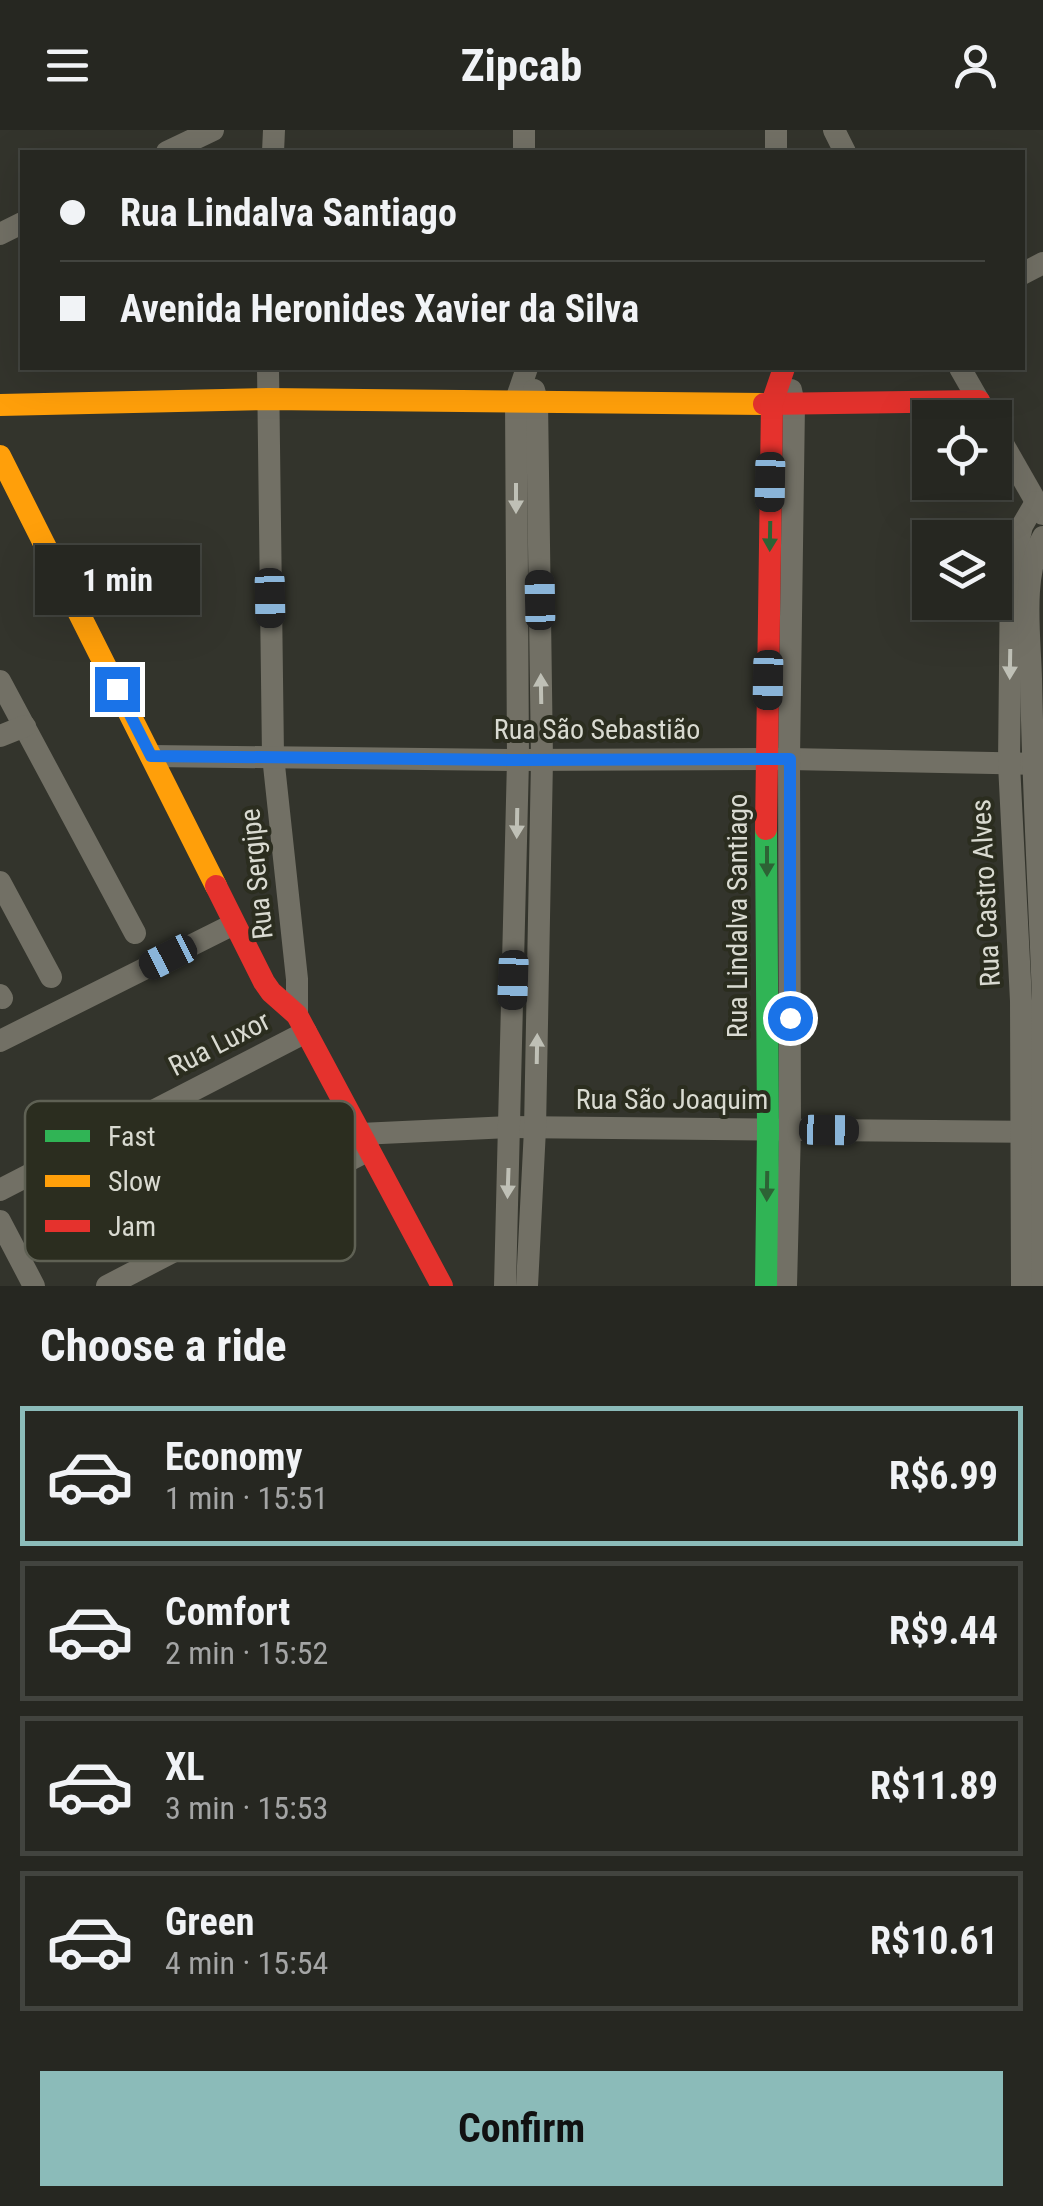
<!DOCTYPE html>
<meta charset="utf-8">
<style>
body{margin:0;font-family:"Roboto Condensed",sans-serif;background:#32332e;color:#f1f3f6;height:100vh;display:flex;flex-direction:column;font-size:38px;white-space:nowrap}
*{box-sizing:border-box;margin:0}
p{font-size:32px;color:#a4a5a5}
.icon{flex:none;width:55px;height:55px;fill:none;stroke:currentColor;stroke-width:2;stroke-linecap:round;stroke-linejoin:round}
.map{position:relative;height:1156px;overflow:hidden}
.side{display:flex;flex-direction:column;background:#262721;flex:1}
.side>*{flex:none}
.guide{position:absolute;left:20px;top:20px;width:1005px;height:220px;border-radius:0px;box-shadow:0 10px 40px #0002,0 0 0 2px #42443f;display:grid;align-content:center;height:220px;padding:0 40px;background:#262721}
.controls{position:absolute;left:912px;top:270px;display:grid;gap:20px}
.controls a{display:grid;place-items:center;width:100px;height:100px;border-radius:0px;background:#262721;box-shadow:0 10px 40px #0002,0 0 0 2px #42443f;font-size:50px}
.end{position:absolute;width:45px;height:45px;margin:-22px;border:12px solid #1a73e8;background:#fff;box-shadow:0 0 0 5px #fff}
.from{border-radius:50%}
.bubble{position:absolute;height:70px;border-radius:0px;background:#262721;box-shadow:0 10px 40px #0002,0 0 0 2px #42443f;font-size:32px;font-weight:700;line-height:70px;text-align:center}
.car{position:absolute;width:30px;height:60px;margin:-30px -15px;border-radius:12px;box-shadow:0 0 8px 2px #0007;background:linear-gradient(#222 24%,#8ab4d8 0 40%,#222 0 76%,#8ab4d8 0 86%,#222 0)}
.guide b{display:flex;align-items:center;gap:35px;height:95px;font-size:38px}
.guide b+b{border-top:2px solid #42443f}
.guide i{width:25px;height:25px;background:#f1f3f6}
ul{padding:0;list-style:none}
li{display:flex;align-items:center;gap:30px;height:140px;margin:0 20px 15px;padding:0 20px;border:5px solid #42443f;border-radius:0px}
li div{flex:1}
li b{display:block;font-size:38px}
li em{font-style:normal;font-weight:700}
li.on{border-color:#8bbbb9}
li>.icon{width:90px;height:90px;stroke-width:1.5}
h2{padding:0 40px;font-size:45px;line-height:120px}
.action{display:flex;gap:20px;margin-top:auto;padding:20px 40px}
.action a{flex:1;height:115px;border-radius:0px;background:#8bbbb9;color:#111;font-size:40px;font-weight:700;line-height:115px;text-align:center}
header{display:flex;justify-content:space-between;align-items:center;height:130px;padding:0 40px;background:#262721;font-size:45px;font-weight:700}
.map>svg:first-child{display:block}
</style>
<header><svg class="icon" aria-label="menu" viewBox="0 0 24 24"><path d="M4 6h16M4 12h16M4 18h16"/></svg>Zipcab<svg class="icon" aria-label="person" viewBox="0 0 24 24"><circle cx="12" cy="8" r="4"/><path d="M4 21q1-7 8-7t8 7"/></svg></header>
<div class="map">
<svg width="1043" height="1156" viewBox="0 0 1043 1156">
<rect width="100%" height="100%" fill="#33342c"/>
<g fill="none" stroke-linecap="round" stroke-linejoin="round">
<g stroke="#727065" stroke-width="22">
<path d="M524,0V22"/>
<path d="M776,0V22"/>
<path d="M834,0L845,22"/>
<path d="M167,22L213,0"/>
<path d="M273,22L274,0"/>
<path d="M0,104L22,93"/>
<path d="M1022,144L1043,133"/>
<path d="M268,238L273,626L297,849V885"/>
<path d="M960,238L984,280"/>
<path d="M995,300L1043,384"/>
<path d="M0,551L135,803"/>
<path d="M0,606L25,596"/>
<path d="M151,626L518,630L789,629L1043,634"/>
<path d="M0,752L51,847"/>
<path d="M0,865L2,868"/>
<path d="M0,911L234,794"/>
<path d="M360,1004L510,997L1037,1002"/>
<path d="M0,1060L306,902"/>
<path d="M0,1091L34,1156"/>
<path d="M107,1156L369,1020"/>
<path d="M505,1156L518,630L516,270L527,238"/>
<path d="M527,1156L535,999L542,630L537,271L534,260"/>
<path d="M786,1156L790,999L789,629L794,274L791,260"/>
<path d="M1022,1156L1021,871L1009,634L1011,442L1022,396L1036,372"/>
<path d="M1042,1156C1042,1060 1043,963 1043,867C1039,761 1033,655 1031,549C1030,507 1021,444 1043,407"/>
</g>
<path stroke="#30b455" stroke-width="22" d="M766,1156L768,999L766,699"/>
<g stroke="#ff9f0a" stroke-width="22">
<path d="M0,275L267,269L764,274"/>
<path d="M0,326L216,756"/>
</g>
<g stroke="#e5322d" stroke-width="22">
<path d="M764,274L979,271"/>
<path d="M766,699L772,273L784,238"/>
<path d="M216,756L264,852L271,862L297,885L442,1156"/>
</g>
</g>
<defs><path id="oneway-solid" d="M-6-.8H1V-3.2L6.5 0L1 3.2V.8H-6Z" transform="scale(2.5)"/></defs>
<g fill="#bfc0b6">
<use href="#oneway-solid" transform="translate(516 368) rotate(90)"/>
<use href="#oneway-solid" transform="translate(1010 534) rotate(91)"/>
<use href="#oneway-solid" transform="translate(541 559) rotate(-91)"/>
<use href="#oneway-solid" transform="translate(517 693) rotate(91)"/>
<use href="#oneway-solid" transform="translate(537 919) rotate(-89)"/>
<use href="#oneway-solid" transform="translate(508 1053) rotate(92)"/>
</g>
<g fill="#2d6335">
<use href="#oneway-solid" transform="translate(770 406) rotate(91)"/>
<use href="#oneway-solid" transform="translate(767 731) rotate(90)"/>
<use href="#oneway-solid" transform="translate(767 1056) rotate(91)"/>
</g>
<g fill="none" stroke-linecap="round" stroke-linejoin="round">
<path stroke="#1a73e8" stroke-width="12" d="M117,559L151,626L518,630L790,629V888"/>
</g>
<g text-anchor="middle" stroke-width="8" stroke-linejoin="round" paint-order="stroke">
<g font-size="28" fill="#d9dad1" stroke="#2b2d1f">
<text x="597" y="609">Rua São Sebastião</text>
<text transform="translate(256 744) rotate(-96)" y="10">Rua Sergipe</text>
<text transform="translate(985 763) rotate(-93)" y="10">Rua Castro Alves</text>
<text transform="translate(737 786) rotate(-90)" y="10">Rua Lindalva Santiago</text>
<text transform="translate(219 913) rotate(-27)" y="10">Rua Luxor</text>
<text x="672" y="979">Rua São Joaquim</text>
</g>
</g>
<rect x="25" y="971" width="330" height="160" rx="15" fill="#2b2d1f" stroke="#5f6154" stroke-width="2.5"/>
<rect x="45" y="1000" width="45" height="12" fill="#30b455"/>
<rect x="45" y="1045" width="45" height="12" fill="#ff9f0a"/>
<rect x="45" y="1090" width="45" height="12" fill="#e5322d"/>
<g font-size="28" fill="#d9dad1">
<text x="108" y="1016">Fast</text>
<text x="108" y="1061">Slow</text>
<text x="108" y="1106">Jam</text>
</g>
</svg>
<div class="controls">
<a><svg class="icon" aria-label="locate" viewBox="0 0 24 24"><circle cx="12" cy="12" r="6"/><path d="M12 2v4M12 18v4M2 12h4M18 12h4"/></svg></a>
<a><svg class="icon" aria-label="layers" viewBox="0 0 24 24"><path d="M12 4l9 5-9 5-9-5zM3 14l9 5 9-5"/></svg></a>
</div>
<i class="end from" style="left:790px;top:888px"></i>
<i class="end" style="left:117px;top:559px"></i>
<div class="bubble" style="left:35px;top:415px;width:165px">1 min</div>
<i class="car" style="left:770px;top:352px;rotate:181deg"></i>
<i class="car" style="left:270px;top:468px;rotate:179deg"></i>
<i class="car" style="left:540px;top:470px;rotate:359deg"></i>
<i class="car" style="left:768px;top:550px;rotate:181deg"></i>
<i class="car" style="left:168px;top:827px;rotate:243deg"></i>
<i class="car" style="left:513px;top:850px;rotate:182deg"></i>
<i class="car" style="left:829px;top:1000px;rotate:91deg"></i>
<div class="guide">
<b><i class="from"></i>Rua Lindalva Santiago</b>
<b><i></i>Avenida Heronides Xavier da Silva</b>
</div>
</div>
<section class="side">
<h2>Choose a ride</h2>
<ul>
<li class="on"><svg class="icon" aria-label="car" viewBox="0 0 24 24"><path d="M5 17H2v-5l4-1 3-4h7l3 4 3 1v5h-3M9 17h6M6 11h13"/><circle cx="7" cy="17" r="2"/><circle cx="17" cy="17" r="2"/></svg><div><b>Economy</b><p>1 min · 15:51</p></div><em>R$6.99</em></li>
<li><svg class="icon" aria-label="car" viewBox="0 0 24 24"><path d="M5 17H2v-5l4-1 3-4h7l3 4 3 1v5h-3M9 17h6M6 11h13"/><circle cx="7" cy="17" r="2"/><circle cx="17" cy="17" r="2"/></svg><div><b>Comfort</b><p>2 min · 15:52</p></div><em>R$9.44</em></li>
<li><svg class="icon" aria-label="car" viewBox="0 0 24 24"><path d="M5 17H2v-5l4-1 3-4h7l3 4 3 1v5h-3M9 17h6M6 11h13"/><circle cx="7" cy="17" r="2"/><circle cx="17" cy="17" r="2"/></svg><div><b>XL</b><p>3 min · 15:53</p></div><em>R$11.89</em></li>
<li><svg class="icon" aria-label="car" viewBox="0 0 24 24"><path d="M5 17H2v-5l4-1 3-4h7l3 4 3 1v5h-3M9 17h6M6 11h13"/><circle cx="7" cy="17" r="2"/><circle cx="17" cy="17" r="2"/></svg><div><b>Green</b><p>4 min · 15:54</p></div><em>R$10.61</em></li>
</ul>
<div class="action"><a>Confirm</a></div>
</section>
